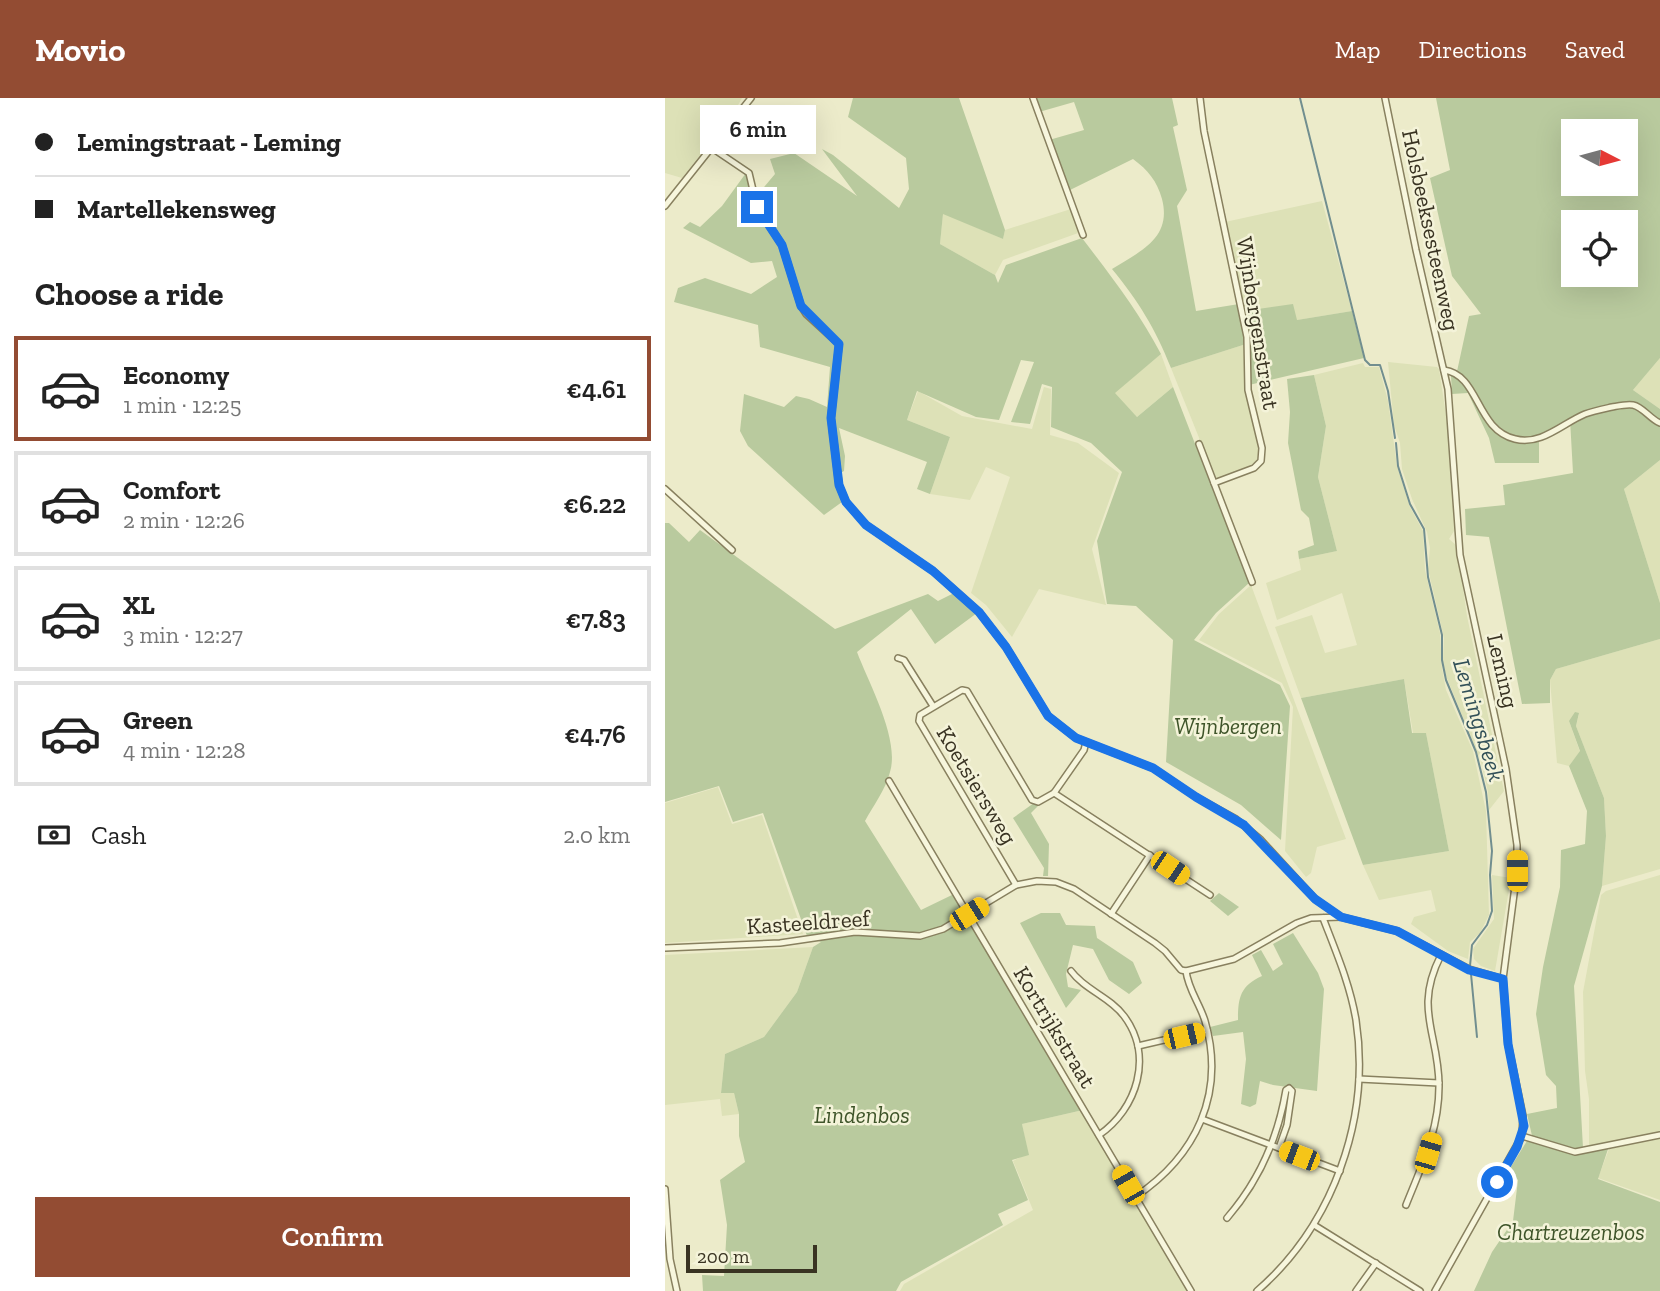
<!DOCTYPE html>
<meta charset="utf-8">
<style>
body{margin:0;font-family:"Zilla Slab",serif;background:#f6f6f6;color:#222;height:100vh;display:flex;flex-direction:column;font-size:26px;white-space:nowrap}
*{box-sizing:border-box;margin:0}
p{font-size:23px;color:#767676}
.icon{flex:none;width:38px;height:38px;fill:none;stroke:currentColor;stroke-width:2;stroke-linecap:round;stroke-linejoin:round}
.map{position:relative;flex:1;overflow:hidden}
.panel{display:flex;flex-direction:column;background:#fff;width:665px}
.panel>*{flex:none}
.top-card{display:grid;align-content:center;height:154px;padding:0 35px;background:#fff}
.needle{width:46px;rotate:96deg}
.tools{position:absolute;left:896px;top:21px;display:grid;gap:14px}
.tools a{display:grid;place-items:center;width:77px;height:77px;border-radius:0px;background:#fff;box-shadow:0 7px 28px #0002;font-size:35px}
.scale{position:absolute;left:21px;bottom:18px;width:131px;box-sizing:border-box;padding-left:7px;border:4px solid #393322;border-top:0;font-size:19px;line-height:24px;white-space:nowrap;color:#393322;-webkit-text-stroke:5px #f4f3d9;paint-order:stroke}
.end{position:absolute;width:32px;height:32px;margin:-16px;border:9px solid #1a73e8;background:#fff;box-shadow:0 0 0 4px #fff}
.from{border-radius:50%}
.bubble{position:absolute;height:49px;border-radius:0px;background:#fff;box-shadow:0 7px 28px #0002;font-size:23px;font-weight:600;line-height:49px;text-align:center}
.car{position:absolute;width:21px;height:42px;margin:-21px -10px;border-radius:9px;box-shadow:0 0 5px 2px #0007;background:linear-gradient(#f5c518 24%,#345 0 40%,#f5c518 0 76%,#345 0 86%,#f5c518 0)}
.top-card b{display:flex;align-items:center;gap:24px;height:66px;font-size:26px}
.top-card b+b{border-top:2px solid #e0e0e0}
.top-card i{width:18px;height:18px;background:#222}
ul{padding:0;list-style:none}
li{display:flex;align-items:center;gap:21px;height:105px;margin:0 14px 10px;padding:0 21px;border:4px solid #e0e0e0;border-radius:0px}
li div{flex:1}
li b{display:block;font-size:26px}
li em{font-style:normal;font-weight:600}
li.current{border-color:#934c33}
li>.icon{width:63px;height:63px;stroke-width:1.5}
h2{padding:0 35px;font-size:32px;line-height:84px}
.pay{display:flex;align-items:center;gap:18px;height:77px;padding:0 35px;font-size:26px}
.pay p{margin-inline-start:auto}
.cta{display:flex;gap:14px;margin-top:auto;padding:14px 35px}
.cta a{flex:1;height:80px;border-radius:0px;background:#934c33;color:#fff;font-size:28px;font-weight:600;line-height:80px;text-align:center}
header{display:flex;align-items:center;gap:42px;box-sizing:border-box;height:98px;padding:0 35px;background:#934c33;color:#fff}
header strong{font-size:33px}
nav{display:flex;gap:38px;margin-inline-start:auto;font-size:24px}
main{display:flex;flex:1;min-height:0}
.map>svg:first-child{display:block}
</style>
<header>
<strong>Movio</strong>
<nav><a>Map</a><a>Directions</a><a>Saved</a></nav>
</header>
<main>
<section class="panel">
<div class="top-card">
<b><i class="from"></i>Lemingstraat - Leming</b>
<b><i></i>Martellekensweg</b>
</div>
<h2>Choose a ride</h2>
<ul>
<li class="current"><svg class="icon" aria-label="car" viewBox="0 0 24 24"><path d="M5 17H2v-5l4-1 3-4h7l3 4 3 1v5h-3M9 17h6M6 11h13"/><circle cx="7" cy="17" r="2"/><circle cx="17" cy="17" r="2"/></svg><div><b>Economy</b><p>1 min · 12:25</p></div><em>€4.61</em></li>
<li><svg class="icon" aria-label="car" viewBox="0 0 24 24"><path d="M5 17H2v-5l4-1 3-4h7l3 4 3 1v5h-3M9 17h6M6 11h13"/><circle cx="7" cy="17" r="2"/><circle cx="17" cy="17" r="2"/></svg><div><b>Comfort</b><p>2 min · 12:26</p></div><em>€6.22</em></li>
<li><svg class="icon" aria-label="car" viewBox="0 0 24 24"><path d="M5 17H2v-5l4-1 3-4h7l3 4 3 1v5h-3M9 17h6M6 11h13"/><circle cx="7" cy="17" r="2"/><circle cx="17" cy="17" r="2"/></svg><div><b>XL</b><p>3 min · 12:27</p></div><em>€7.83</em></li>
<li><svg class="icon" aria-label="car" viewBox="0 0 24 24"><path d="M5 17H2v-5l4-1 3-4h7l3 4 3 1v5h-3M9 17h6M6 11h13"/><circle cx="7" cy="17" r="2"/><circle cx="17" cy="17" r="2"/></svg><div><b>Green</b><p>4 min · 12:28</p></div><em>€4.76</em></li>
</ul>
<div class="pay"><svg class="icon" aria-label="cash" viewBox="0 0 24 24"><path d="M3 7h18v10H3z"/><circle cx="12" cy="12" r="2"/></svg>Cash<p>2.0 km</p></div>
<div class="cta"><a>Confirm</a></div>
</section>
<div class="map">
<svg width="995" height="1193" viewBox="0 0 995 1193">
<rect width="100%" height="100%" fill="#ecebca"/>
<g fill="#dde1b7">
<path d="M0,0H77L68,16L17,80L0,75Z"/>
<path d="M657,103L687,213L583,230L560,124Z"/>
<path d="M406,111L416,134L338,162L330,177L275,146L278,115L338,141L340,132Z"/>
<path d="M581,246L579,269L580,293L594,350V358L590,364L581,370L551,382L506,270Z"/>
<path d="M496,256L508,289L472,319L449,295Z"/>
<path d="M995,260V311L968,292Z"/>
<path d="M723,264L772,269L774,271L785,343L789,433L784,441L792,448L802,518L839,693L824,712L823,694L816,664L781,578L778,564L779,540L763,471L765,450L762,434L747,401L737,371L735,345L729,327Z"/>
<path d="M698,265L700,269H714L723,303L732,368L745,409L758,433L760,472L775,535L777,570L781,592L808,653L821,713L824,817L815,835L805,844L803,861L783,853L746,826L749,819L771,813L766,792L714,802L698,767L784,753L761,635H748L739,581L636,600L610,529L647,517L660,555L692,547L677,495L612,522L601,485L636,472L634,461L672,453L653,379L661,328L649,277Z"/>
<path d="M379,289L386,291L385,337L413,345L454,375L427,451L441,507L374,491L347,539L321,507L306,495L345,379L321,369L305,402L265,396L285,339L242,322L253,293L297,318L367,331Z"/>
<path d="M995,362V505L959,391Z"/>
<path d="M586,487L681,741L652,749L646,775L641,779L620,753L628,609L617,585L534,542L554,516Z"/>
<path d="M995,541V771L937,788L941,738L939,700L911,628L914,616L904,623L915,654L904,668L892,665L885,582L891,571Z"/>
<path d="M53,689L67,726L97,717L138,836L0,845V705Z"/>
<path d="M827,777L846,780L830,873L816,868L809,861L808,851L829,821Z"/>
<path d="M995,777V1034L924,1050V1001L920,973L918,894L936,797L941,793Z"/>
<path d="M148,849L132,894L99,939L60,956L56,995H69L74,1016L57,1018L55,1001L0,1007V857Z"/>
<path d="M418,1012L522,1193H235L239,1186L368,1112L348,1063L363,1055L357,1026Z"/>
<path d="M995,1040V1102L933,1080L944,1051Z"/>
</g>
<g fill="#b9ca9e" fill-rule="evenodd">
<path d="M188,0H294L340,132L338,141L278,116L275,146L330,177L333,185L341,167L417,140C446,178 474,214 496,256L450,295L472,319L508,289L584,485L551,515L529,542L615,587L625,608L616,742L576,707L501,664L508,542L471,508L442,506L432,443L457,374L426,345L386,329L387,289L377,286L365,326L346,324L369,264L356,262L334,322L311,319L252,293L242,322L285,339L265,396L252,391L262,364L174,330L180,358L179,373L169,379L177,404L159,417L83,348L75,333L79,296L119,309L131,298L144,301L162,309L165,269L95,249L93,227L9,204L13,190L40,180L86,196L112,179L107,163L86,165L18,130L25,124L35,129L57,108L81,75L95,94L110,76L105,61L129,55L192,98L157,51L168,57L234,110L244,91L241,60L183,19Z"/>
<path d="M370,0H507L513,27L508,29L522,92L512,108L531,213L574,206L581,246L506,270C490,230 474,204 447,171C476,153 507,140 497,101C492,83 483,72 468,61L403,93L384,42L419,32L409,4L374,14Z"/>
<path d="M771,0H995V260L968,292L995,311V362L959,391L995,505V541L891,571L885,582V605L857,606L824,439L801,437L800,411L840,407L838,387L908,375L905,321L874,339V365H830L824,340L803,295L787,296L786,278H791L804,218L816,216L787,178L765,80L785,72ZM908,33H961V86H908ZM908,124H961V177H908Z"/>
<path d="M628,206L632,222L687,213L699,260L584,287L585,242L579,213Z"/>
<path d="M649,277L661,328L653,379L672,453L634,461L633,453L649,447L644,420L636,412L623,345L625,314L622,281Z"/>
<path d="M0,425H4L24,444L35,432L170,531L263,496L273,503L289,495L312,515L270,546L246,511L192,554C204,586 235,641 225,674C221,691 208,708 200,723L256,812L289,796L418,1012L357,1026L364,1057L347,1062L363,1102L333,1116L338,1127L236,1184L231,1193H38L37,1177L59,1178L62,1127L55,1082L80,1064L74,1038V1016L69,995H56L60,956L99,939L132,894L148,849L156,844L142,838L98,715L68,724L54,688L0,704Z"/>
<path d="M739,581L747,635H761L784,753L698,767L636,600Z"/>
<path d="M910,614L914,615L911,628L939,700L941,738L937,788L909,888L918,1050L910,1052L868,1042L862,1016L892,1010L891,988L881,977L871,916L878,869L895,789L896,752L920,746L922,713L904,668L915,653L904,623Z"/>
<path d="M369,705L374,707L366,715L384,746L383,778H378L379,770L348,720Z"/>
<path d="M554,795L574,809L563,818L545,803Z"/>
<path d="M376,815H395L401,827L430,828L432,840L468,864L477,885L464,896L444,882L428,851L408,847L401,876L403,889L416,892L401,910L355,825Z"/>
<path d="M628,835L653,875L659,891L652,993L608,987L595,983L591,1006L585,1009L576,1006L581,961L578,934L548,938L545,929L573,922C573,900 575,888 597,878L587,857L596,852L608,873L618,866L608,846Z"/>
<path d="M862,1043L909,1057L943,1051L933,1081L995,1104V1193H809L827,1154L848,1123L853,1082L844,1072Z"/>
</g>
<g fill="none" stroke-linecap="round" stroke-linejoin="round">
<g stroke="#718e8f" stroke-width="2">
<path d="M635,0L700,262L705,267H715L723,293L730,340"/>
<path d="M731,345L733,368L745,406L759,431L763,479L777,537V562L781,582L811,654L821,694L827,753L825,777L827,813L822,827L807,847L805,868"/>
<path d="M806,876L812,939"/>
</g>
<defs>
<g id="minor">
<path d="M368,0L418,137"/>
<path d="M535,0L539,33L582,239L583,292L597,350L596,363L589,370L549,385"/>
<path d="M720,0L751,152L783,291L795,457L841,671L852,747V773L838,881L843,946L858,1018L857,1038L770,1193"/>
<path d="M47,50L84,75L92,109L117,147L136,208L141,216L174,246L166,320L174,387L181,404L201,427L268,473L314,514L341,549L383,618L411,640L488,670L531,699L571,721L595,741L650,801L676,819L732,833L804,871L838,881"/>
<path d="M0,108L86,0"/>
<path d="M779,272C815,277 810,331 850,341C876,348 898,325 920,316C928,313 938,311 947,309C953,308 961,306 968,307C978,309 985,321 995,325"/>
<path d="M534,346L587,484"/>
<path d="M0,391L67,452"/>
<path d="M233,560L239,562L268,608"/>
<path d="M224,683L526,1193"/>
<path d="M389,695L545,797"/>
<path d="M351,787L254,623L255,617L297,592L302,593L367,702L373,704L389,695L419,652L421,644"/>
<path d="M446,816L485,757"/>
<path d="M0,850L115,845L190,834L255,838L278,831L351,787L372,783L391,784L409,791L490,845L500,853L516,872L521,873L569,861L632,825L646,820L676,819"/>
<path d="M406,873C420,892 445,899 459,918C489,958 472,1011 434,1037"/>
<path d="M473,948L542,932"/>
<path d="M694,981L774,985"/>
<path d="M537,1021L675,1073"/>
<path d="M857,1038L910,1054L995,1037"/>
<path d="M0,1091L5,1161L12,1193"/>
<path d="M470,1099C531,1058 561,996 540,923C535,906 523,891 521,873"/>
<path d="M741,1107C757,1067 774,1032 774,988C774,935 748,912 776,857"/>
<path d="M562,1120C594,1083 613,1040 621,992L624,990L627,993L622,1027L614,1050"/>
<path d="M649,1127L755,1193"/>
<path d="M592,1193C668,1127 706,1021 691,922C685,886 671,854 658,820"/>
<path d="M691,1193L711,1165"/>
</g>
</defs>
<use href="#minor" stroke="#88805f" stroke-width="8"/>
<use href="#minor" stroke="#f7f6dd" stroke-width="5"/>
</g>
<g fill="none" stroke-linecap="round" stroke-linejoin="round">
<path stroke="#1a73e8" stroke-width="9" d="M92,109L117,147L136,208L174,246L166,320L174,387L181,404L201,427L268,473L314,514L341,549L383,618L411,640L488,670L531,699L579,727L650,801L676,819L732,833L804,872L838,881L843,946L859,1028L852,1049L832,1084"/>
</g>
<g text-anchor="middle" stroke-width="5" stroke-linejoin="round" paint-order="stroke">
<g font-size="23" fill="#393322" stroke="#f4f3d9">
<text transform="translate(766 132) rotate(78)" y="8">Holsbeeksesteenweg</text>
<text transform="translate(593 225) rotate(81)" y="8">Wijnbergenstraat</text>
<text transform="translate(838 573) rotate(77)" y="8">Leming</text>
<text transform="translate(312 687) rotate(59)" y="8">Koetsiersweg</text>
<text transform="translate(143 824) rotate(-4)" y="8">Kasteeldreef</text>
<text transform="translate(390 929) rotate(59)" y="8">Kortrijkstraat</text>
</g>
<g font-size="23" font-style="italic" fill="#3e5429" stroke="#f4f3d9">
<text x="563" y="636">Wijnbergen</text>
<text x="197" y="1025">Lindenbos</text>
<text x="906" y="1142">Chartreuzenbos</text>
</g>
<g font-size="24" font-style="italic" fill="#325058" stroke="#f4f3d9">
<text transform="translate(814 622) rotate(73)" y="8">Lemingsbeek</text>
</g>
</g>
</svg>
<div class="tools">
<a><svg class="needle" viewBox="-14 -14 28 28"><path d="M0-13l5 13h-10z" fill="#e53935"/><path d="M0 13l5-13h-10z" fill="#767676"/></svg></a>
<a><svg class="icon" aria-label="locate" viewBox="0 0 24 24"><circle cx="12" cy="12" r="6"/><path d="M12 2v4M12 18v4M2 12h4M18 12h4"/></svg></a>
</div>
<div class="scale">200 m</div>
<i class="end from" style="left:832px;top:1084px"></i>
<i class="end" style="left:92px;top:109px"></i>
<div class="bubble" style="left:35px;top:7px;width:116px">6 min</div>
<i class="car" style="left:505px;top:770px;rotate:124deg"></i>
<i class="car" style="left:852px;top:773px;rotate:0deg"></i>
<i class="car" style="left:304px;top:816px;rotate:58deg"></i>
<i class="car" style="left:519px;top:938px;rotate:77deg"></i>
<i class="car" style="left:763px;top:1055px;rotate:16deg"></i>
<i class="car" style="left:634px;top:1058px;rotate:291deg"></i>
<i class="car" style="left:463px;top:1087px;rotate:330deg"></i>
</div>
</main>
